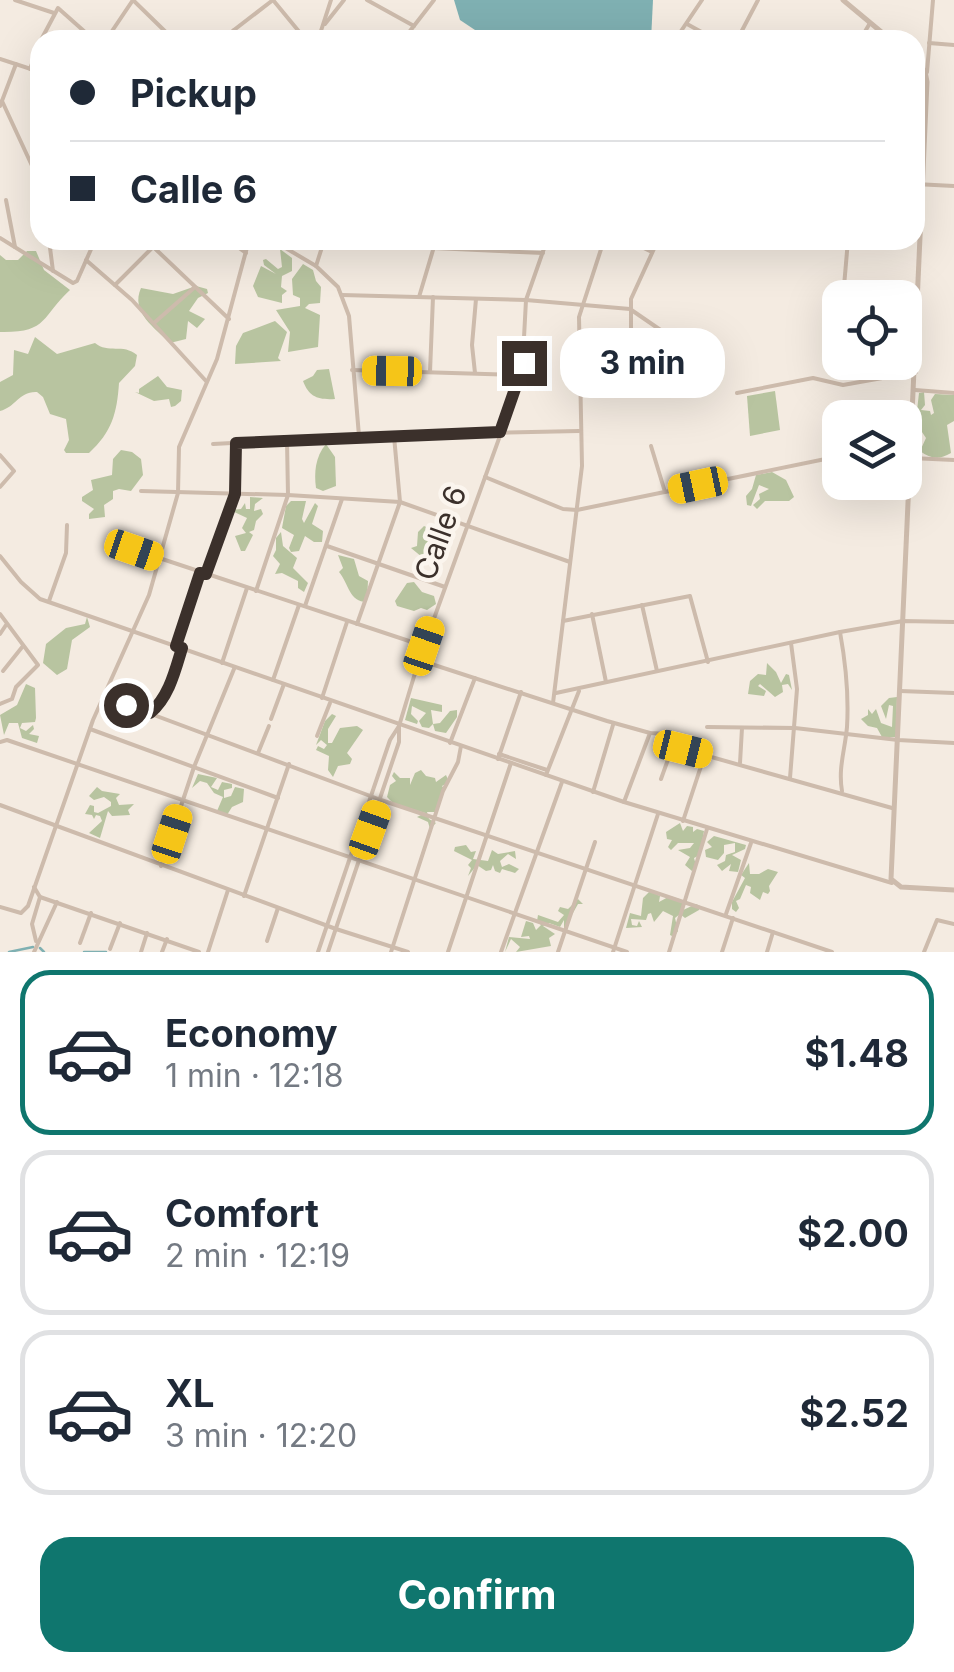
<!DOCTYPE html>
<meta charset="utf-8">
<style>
body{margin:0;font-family:Inter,sans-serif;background:#f6f6f7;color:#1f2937;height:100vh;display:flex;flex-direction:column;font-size:38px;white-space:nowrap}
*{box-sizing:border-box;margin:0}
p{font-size:32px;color:#747a83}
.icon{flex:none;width:55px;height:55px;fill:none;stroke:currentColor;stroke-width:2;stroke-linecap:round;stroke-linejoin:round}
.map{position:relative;height:952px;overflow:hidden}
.side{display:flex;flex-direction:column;background:#fff;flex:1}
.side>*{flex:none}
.banner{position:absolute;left:30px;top:30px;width:895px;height:220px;border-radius:30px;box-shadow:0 10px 40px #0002;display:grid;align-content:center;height:220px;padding:0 40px;background:#fff}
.buttons{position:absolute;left:822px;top:280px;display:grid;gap:20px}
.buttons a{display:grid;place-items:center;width:100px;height:100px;border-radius:20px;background:#fff;box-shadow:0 10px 40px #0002;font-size:50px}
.end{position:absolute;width:45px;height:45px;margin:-22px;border:12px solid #3b302b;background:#fff;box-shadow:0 0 0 5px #fff}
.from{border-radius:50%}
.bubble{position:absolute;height:70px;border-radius:30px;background:#fff;box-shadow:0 10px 40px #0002;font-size:32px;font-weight:700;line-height:70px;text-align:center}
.car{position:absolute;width:30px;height:60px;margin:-30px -15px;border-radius:12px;box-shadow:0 0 8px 2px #0007;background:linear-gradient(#f5c518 24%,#345 0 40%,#f5c518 0 76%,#345 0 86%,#f5c518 0)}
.banner b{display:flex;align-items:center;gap:35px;height:95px;font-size:38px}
.banner b+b{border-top:2px solid #e0e1e3}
.banner i{width:25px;height:25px;background:#1f2937}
ul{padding:18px 0 0;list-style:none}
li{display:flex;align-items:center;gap:30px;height:165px;margin:0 20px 15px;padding:0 20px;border:5px solid #e0e1e3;border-radius:30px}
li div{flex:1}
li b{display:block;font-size:38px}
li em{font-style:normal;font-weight:700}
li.active{border-color:#0f766e}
li>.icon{width:90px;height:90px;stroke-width:1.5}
.primary-button{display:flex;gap:20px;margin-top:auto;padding:20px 40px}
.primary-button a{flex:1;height:115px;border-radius:30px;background:#0f766e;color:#fff;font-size:40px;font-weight:700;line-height:115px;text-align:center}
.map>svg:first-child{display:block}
</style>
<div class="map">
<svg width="954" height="952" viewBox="0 0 954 952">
<rect width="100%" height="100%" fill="#f4ebe1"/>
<g fill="#b8c4a0">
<path d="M280,249L292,258V271L282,276L281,287L287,291L282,295V303L258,297L253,286L261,266L276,274L264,265L263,260L266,259L278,269L282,267Z"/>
<path d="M27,251H36L44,270L70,290C41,317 48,333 0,332V255L6,260H18Z"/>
<path d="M303,264L313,270L316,281L321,287L320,303L309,304L305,308L320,315L318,347L288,352L290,332L276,310L300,306V298L293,295L292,279Z"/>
<path d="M196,286L207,289L208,293L198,298L189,311L205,319L197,328L188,321L186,339L170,343C155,328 130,312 141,288L173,294Z"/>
<path d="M275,321L287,332L278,358L281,361L235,364L236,346L243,333Z"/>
<path d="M35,337L57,354L95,343C108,354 123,343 137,355L135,366L119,383C117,413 112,432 89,453H66L64,450L69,440L66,419L50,414L43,397L37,392C19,391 16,407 0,411V382L13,375L14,350L28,354Z"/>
<path d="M329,369L335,399C318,400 309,397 303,381L313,376L317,370Z"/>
<path d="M158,376L167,387L182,390L181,401L175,406L171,407L169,399L154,401L135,392L139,393V389Z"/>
<path d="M775,391L780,430L750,436L747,396Z"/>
<path d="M924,392L925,405L921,410L930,411L931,415L934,413L931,400L935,394L954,395V421L947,425L951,453C939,460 931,459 920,451L926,438L920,429L915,428L919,393Z"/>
<path d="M326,444L335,457L336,486L323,491L316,488C314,473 315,457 326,444Z"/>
<path d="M121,450L132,452L141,459L143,475L131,491L119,489L113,491V499L104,505L105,517L89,519V514L94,509L82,501V497L93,490L91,480L112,475L113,459Z"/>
<path d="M772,472L786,480L794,497L789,501H765L757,509L753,505L760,499L759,494L769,489L759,485L751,506L747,505L746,496L752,489L756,475Z"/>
<path d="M250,497L263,498L255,504L254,511L261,509L263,514L256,521L254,530L249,532L253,535L245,551H241L235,536L246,533L242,528L247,518L230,510L241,509L245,503L246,509H250Z"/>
<path d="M291,501H306L302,519L304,523L315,503L318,506L312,524L323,531L322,542H314L305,536L299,551L291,552L289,548L294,535L282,528L286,506Z"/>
<path d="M424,526L437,532L434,548L439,555L438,563L428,562L411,548L417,546L418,532Z"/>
<path d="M281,532L283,546L297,558L293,568L308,583L304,592L298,588V581L282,573L275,574L280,564L273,556L276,550V538Z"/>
<path d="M338,555L354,559L359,576L368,581L367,602C349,602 349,584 339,572L343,568Z"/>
<path d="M414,582L422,592L434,596L436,604L427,610L421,608L414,611L397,606L395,601L407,583Z"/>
<path d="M87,617L90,627L72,640L67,669L57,675L43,663L46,644L66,628L85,624Z"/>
<path d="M767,663L776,672L781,683L786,674L789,675L792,690L788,684L782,685L783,692L775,697L760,684L758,686L766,691L764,696L748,694L750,681L758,674L766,675Z"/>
<path d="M26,684L35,688L36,718L35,722L22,723L20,728L26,731L33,725L34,729L29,734L39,736L37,743L22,738L18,723H9L4,735L0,715L17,705Z"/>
<path d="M897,697L896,737H882L877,728L868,726L861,719L868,715V709L872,714L876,709L881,723L892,727L893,706L889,705L886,719L881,706L889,698Z"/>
<path d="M411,698L442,705V712L431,710L433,724L440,723L450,711L457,710V717L446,733L435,731L433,724L429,728L422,727L419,721L426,713L412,706L411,714L418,721L417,724L405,720Z"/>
<path d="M332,714L336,716L328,729V743H332L340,728L357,726L363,730L347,753L352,759L350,764L338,766L333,777L328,770L329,756L316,750L318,746L324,749L327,745L321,740L316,745L325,721Z"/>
<path d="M421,770L426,776L435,778L436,782L446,775L449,782L442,786L445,790L436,812H427L429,819L436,823L430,829L428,822L417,817L425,813L393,803L387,797L390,785L396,781L392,776L394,772L400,778H410V785L415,773Z"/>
<path d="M198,774L217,778L211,787L218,790L222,782L232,784V788L224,790V798L231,796L235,787L244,789L243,802L232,807L227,815L217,811L223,797L214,793L207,783L200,781L192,788Z"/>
<path d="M97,787L102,791L120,794L116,798L119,805L134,804L128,810L130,815L112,816L108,811L100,838L89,833L102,821L100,816L96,815L94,819L92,815L85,814L90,805L94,806V812L98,813L111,806V802L104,797L94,800L89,796Z"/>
<path d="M680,823L683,831L687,826L693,827V832L697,829L704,831L700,855L694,858L696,865L692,871L685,865L690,857L678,850L690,848L694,843H678L671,850L668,847L672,840L667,839L666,832Z"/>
<path d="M714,836L746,845L745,849L732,855L741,860L738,872L729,871L731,864L722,871L717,865L725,861L726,855L735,852V843L724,845V853L718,860L706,857L705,850L712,847L707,842Z"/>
<path d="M466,845L471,852L476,851L473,859L488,861L492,850L498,854L515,851L516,859L508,854L500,861L502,867L509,864L519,869L515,873L502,869L500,873L495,871L493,865L491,870L486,871L477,865L468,876L471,868L468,865L472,860L454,851L455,847Z"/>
<path d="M749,863L750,874H759L768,869L778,872L769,886L770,891L768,894L763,892L760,900L750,893L751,887L746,885L740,899L736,901L739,908L736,912L732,909V902L745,878L741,875Z"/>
<path d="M650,891L660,896L659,902L670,896L679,899L683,904L681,911L696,904L700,906L699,910L685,918L680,914L675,918L678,931L674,937L670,935L673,916L663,911L654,922L651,913L648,914L646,920L631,919L632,925L637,926L639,921L642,927L626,928L630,913L641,916L643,898Z"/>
<path d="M578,899L583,904H578L564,929V920L560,927L549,923L543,926L555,934L549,938L551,946L516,952L520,947L511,939L505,952L509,937L530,939L529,936L521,937L526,921L533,923L536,930L541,925L537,921L538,915L558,922L564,915L558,911L560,907L568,909Z"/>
</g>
<path fill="#7fb0b2" d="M454,0H653L651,40H490L460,20Z"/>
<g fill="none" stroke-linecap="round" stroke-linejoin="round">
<g stroke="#7fb0b2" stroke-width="2.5">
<path d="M40,948L44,952"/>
<path d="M9,952L33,947"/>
<path d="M84,952H106"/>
</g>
<g stroke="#cdbbac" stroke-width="4">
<path d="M15,0L54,13"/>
<path d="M133,0L174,40"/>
<path d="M367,0L414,26"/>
<path d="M325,24L344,0"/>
<path d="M687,24L716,40"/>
<path d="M234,30L243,40"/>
<path d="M41,40L58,8L94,40"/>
<path d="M106,40L133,0"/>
<path d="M221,40L273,0L306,40"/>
<path d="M318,40L331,0"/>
<path d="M403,40L434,0"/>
<path d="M675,40L702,0"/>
<path d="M737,40L758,0"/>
<path d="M838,40L853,33L862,36"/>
<path d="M860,40L870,23"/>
<path d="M929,43L954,45"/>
<path d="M0,59L40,72"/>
<path d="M30,69L40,42"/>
<path d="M34,71L40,84"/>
<path d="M927,72L933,0"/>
<path d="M2,101L40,183"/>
<path d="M0,106L16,64"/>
<path d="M915,184L954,186"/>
<path d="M6,200L15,247"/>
<path d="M0,238L73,283L77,281L92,247"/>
<path d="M49,240L53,271"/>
<path d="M90,240L92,247L97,240"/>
<path d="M146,240L229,319"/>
<path d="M228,240L246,253"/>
<path d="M272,240L316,266"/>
<path d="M627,240L652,252"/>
<path d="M803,240L813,246L821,240"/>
<path d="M323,243L543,253"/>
<path d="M323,244L316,266L338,287L349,316L359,436"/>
<path d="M86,260L132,300L206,381"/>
<path d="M115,285L153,247"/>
<path d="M342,295L526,300L630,309L662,331"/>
<path d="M419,297L436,240"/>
<path d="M843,298L848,240"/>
<path d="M154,323L195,287"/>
<path d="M905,334L917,332"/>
<path d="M631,366V299L658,240"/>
<path d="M352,370L522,375"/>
<path d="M430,372L433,297"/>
<path d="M475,373L472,345L476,299"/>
<path d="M915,390L954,393"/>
<path d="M737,393L813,378L843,385L916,372"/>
<path d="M213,444L359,436L579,431"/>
<path d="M651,446L665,492"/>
<path d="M0,455L14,471L0,487"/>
<path d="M911,458L954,460"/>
<path d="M485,477L563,509L577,510L840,456"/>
<path d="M141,491L288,495L400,502L570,562"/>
<path d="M108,541L424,646"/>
<path d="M327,546L445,587"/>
<path d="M0,556L21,582L40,599L624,802L892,883"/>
<path d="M206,575L235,494L236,444"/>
<path d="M256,591L288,495L287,441"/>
<path d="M49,601L66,553L67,525"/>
<path d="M642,605L657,671"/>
<path d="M305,606L342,499"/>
<path d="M0,614L38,665L16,687L12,699L0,704"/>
<path d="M592,614L606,682"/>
<path d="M563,621L690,596L708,662"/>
<path d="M357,624L400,502L394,436"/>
<path d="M840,632C846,665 849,694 847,727C845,750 838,768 842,791"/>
<path d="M0,634L6,625"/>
<path d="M176,646L200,575"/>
<path d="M419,660L607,721L650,733L668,734L683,749L892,808"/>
<path d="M222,663L247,588"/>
<path d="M3,671L23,646"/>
<path d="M273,680L299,605"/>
<path d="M900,691L954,693"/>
<path d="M556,693L840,632L903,621L954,622"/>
<path d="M103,696L381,800L832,952"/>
<path d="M322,698L347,622"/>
<path d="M553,703L582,466L579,317L604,240"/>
<path d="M150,713C169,697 175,671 182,648"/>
<path d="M271,719L284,684"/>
<path d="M707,727L795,728L898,740L954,743"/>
<path d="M90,729L278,798"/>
<path d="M317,736L330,703"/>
<path d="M0,742L7,740L627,952"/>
<path d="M450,743L475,678"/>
<path d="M258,753L269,726"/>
<path d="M499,754L547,770"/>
<path d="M498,759L521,692"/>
<path d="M740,763L742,728"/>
<path d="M546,775L579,691"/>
<path d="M790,778L797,689L791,643"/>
<path d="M661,779L675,740"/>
<path d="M593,792L613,725"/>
<path d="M624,802L650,733"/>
<path d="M0,805L336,929L408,952"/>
<path d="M683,821L705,754"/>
<path d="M161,866L194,767L234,669"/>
<path d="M34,887L40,897L199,952"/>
<path d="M244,896L289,764"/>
<path d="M0,907L21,913L28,906L93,720L149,595L178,493L179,447L217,359L249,240"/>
<path d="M726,914L751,843"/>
<path d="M36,941L32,924L40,897"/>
<path d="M267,941L278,908"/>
<path d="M80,943L91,913"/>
<path d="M110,949L120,923"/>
<path d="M34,952L57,902"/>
<path d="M141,952L147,933"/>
<path d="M162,952L167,939"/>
<path d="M208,952L228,890"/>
<path d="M318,952L390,740L399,726"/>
<path d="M328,952L399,742V726L419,660L522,375L526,300L547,240"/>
<path d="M391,952L443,791L458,762L461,746"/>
<path d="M448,952L511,763"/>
<path d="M501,952L562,782"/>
<path d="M558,952L595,842"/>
<path d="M613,952L658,814"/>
<path d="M669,952L707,829"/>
<path d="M722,952L733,918"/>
<path d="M767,952L773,932"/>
<path d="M924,952L937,920L954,924"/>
</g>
<g stroke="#cdbbac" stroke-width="5">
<path d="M843,0L891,40"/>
<path d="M915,61L925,71L927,82L891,879L901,887L954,890"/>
</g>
</g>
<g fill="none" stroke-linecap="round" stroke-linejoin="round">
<path stroke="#3b302b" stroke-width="12" d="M126,705L150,713C169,697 175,671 182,648L176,646L200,573L206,574L235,494L236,443L500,432L524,363"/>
</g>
<g text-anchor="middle" stroke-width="9" stroke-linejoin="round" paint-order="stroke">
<g font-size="30" fill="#3b302b" stroke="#fbf5ee">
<text transform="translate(441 533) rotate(-70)" y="10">Calle 6</text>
</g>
</g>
</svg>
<div class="buttons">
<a><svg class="icon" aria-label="locate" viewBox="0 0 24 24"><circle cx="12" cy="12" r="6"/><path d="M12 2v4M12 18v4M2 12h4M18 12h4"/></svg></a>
<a><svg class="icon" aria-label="layers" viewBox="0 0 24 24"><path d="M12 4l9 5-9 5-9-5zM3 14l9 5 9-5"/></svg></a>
</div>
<i class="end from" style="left:126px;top:705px"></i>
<i class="end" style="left:524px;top:363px"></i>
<div class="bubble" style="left:560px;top:328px;width:165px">3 min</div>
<i class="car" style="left:392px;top:371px;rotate:271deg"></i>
<i class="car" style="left:698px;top:485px;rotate:258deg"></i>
<i class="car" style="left:134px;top:550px;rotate:109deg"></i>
<i class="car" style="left:424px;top:646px;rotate:19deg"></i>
<i class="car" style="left:683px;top:749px;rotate:104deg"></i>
<i class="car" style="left:370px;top:830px;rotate:20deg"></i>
<i class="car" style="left:172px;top:834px;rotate:18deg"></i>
<div class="banner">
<b><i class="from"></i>Pickup</b>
<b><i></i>Calle 6</b>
</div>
</div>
<section class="side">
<ul>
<li class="active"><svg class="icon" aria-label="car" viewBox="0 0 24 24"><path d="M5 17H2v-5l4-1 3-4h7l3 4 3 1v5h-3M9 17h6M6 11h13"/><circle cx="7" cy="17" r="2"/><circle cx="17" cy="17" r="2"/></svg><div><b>Economy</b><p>1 min · 12:18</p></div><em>$1.48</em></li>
<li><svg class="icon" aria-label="car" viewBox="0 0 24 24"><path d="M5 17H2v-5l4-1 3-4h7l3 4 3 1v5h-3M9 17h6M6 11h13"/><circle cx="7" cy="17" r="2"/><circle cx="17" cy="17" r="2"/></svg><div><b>Comfort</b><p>2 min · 12:19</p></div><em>$2.00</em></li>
<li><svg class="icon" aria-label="car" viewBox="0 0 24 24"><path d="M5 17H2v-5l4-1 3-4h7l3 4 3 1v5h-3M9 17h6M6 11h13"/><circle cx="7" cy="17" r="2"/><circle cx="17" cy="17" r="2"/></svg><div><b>XL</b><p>3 min · 12:20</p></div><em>$2.52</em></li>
</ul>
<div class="primary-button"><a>Confirm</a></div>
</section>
